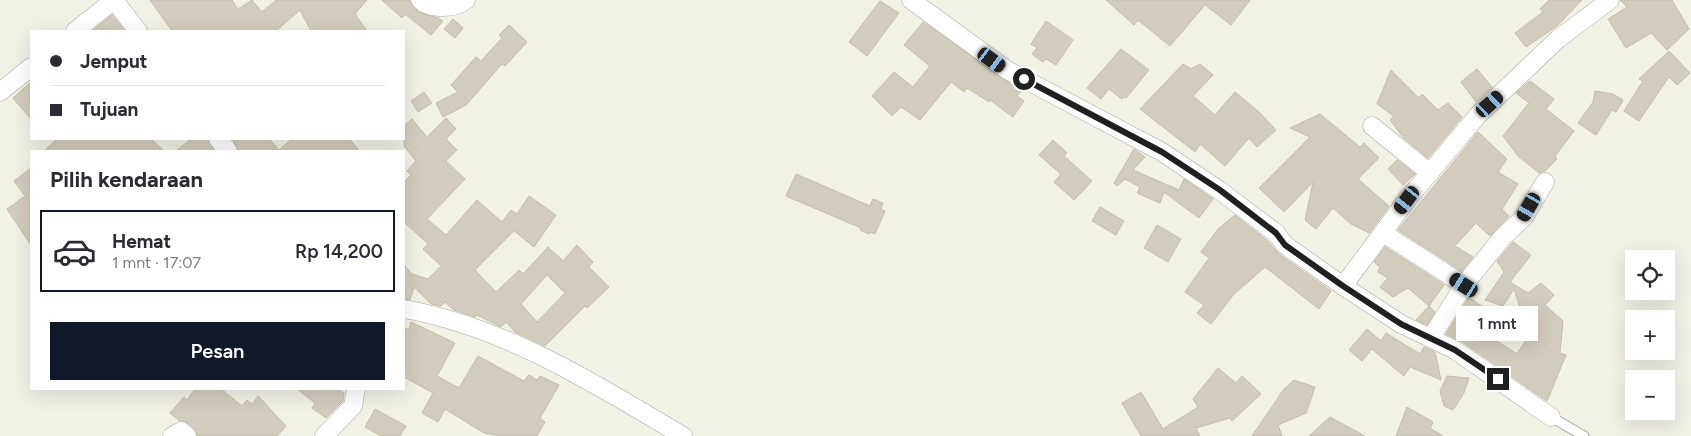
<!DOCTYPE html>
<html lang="id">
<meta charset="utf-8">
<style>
body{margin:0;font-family:Figtree,sans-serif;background:#f7f7f7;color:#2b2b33;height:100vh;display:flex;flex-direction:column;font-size:19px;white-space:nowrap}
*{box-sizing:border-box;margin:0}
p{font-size:16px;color:#7c7c81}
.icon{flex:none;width:28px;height:28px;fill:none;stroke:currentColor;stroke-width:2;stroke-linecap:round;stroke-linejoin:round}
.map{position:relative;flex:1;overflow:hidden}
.sheet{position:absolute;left:30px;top:150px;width:375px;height:240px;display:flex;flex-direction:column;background:#fff;border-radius:0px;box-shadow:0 5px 20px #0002}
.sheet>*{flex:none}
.banner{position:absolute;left:30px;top:30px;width:375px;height:110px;border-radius:0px;box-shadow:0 5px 20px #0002;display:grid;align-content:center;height:110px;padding:0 20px;background:#fff}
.buttons{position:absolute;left:1625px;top:250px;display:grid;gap:10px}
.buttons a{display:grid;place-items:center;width:50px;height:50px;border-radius:0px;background:#fff;box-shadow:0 5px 20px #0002;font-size:25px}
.end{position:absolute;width:22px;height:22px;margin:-11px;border:6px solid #202020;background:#fff;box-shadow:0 0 0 2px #fff}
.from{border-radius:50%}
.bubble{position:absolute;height:35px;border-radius:0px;background:#fff;box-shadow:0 5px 20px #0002;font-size:16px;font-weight:600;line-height:35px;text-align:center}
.car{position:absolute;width:15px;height:30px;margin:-15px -8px;border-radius:6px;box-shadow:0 0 4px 1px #0007;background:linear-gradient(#222 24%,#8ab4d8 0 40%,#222 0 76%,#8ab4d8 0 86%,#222 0)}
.banner b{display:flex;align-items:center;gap:18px;height:48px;font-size:19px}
.banner b+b{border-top:1px solid #e1e1e2}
.banner i{width:12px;height:12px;background:#2b2b33}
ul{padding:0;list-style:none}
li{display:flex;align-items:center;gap:15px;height:82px;margin:0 10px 8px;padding:0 10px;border:2px solid transparent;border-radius:0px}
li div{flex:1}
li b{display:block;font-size:19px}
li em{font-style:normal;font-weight:600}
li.on{border-color:#111827}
li>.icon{width:45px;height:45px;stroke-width:1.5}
h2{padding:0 20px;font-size:22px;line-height:60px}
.cta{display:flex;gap:10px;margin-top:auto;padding:10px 20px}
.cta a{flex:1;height:58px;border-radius:0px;background:#111827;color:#fff;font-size:20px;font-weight:600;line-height:58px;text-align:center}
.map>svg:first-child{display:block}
</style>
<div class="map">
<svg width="1691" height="436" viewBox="0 0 1691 436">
<rect width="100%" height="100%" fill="#f1f1e6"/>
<g fill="#d2ccbe" stroke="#c5bca6" fill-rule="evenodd">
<path d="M150,0H232L238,9L252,0L262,12L276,0H367L355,14L367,31H311L300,10L276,31H172Z"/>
<path d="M382,0H409L418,12L438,18L443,21L431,35L405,14L402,18Z"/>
<path d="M1106,0H1250L1231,25L1205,5L1170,46L1138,20L1134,25Z"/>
<path d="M1549,0H1582L1557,26L1526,47L1515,33L1543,12L1540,9Z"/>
<path d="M1620,0H1672L1689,29L1667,50L1651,33L1626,48L1608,19L1627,7Z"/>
<path d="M880,1L899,13L867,56L849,42Z"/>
<path d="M112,15L125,31H92Z"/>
<path d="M453,19L463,28L455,38L444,29Z"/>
<path d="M1046,21L1073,40L1056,65L1046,59L1043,62L1032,54L1037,48L1031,44Z"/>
<path d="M923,22L1021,91L1017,96L1024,101L1013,117L990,100L989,102L967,88L964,92L951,82L920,120L901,107L892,116L872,96L894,72L913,87L930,66L904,45Z"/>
<path d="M509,25L527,42L505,66L502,64L466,105L443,117L436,103L458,92L451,85L476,57L481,61L502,38L499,35Z"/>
<path d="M1121,49L1149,70L1126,98L1124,97L1122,99L1109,89L1101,99L1087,88Z"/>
<path d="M1669,51L1690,73L1677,85L1669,77L1639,121L1624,111L1643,81L1639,79Z"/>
<path d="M1183,64L1191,69L1200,64L1213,75L1193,96L1215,115L1235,92L1259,112L1276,130L1257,147L1249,138L1225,166L1200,144L1195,152L1140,109Z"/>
<path d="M1477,69L1492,87L1476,102L1461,82Z"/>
<path d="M1391,70L1419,98L1422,94L1438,110L1448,103L1462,117L1428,158L1403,137L1390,120L1394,116L1377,104Z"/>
<path d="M1530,81L1554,99L1546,109L1574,131L1555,156L1557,159L1545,171L1539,173L1518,156L1503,136L1529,103L1516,93Z"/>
<path d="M31,82V119L13,98Z"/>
<path d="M1595,91L1613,94L1623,100L1616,112L1612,110L1596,135L1578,123L1593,102Z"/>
<path d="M424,92L432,103L418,112L411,101Z"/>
<path d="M1320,114L1360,147L1364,143L1379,158L1358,179L1389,206L1369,233L1351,224L1333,208L1316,229L1305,220L1313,182L1284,212L1259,188L1310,137L1290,128Z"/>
<path d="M446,118L456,129L446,139L457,150L446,161L465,179L427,219L446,235L477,200L502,222L511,210L517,214L529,196L556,215L534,247L514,231L475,270L496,292L519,270L523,274L548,247L563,261L577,245L593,262L589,267L609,287L587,308L585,306L545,346L515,332L506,322L501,327L477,315L475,317L454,310L445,302L441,306L431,304L414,287L410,300L404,299V265L412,274L428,279L441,266L423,249L428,244L404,222V182L411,175L407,171L416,161L404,146V126L412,119L427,137ZM547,275L565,293L537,322L521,304Z"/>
<path d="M1478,132L1507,159L1498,172L1518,184L1502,209L1509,216L1490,236L1476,223L1455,246L1473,257L1462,271L1398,230Z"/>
<path d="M57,139H151L164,151H44Z"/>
<path d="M191,139H208L214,151H176Z"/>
<path d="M235,139H269L279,150L292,139H349L360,151H238L233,140Z"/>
<path d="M1053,140L1067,153L1064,156L1092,181L1074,200L1054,182L1061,174L1039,155Z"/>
<path d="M1134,149L1145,157L1133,170L1179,190L1184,179L1213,199L1199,218L1164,192L1160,203L1137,193L1140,187L1125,179L1117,186L1114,183Z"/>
<path d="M1397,160L1415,174L1403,185L1388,169Z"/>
<path d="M31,168V245L7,209L25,196L14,181Z"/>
<path d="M796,174L870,206L873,199L883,203L881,209L885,211L875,234L870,232L869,234L860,230L861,228L786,196Z"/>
<path d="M1100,207L1124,221L1116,235L1092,221Z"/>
<path d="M1235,215L1268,241L1279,254L1331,291L1319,309L1265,267L1234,294L1211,324L1197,313L1204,305L1185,292L1209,258L1201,252L1218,229Z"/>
<path d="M1157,225L1181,239L1168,262L1144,248Z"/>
<path d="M1513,242L1531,255L1510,282L1528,293L1541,283L1554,295L1545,305L1563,321L1560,353L1566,355L1547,401L1461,341L1446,334L1469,297L1487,310L1475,327L1517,354L1529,335L1514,289L1503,306L1485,300L1504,272L1497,261Z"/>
<path d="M1385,247L1444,285L1429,306L1408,288L1393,297L1380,287L1388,278L1378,272L1380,267L1374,262Z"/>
<path d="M1429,306L1435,312L1427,325L1416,320Z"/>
<path d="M411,322L455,343L437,376L459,388L478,356L524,381L529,375L537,380L540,376L559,385L540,418L545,422L537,436H501L484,433L445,409L438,422L422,413L433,393L404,377V327L409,330Z"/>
<path d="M1367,329L1381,341L1386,333L1420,354L1424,347L1435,352L1441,380L1410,367L1404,376L1372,349L1362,361L1349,350Z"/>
<path d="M1218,368L1236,383L1242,376L1261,394L1232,421L1230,418L1196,428L1200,436H1141L1122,403L1141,392L1163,429L1198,407L1193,399Z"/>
<path d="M1447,376L1469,378L1464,393L1453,410L1444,406L1440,391Z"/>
<path d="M1294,380L1315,387L1306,413L1278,425L1282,436H1252L1284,389Z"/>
<path d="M195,389H221L242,406L247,400L252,404L258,396L286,426L277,436H197L194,428L187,423L180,421L170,413L184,397L187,400Z"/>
<path d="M297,389H338L344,393L343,401L326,418L312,408L315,403Z"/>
<path d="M1407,407L1433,422L1430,428L1443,436H1396Z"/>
<path d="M375,409L406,426L400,436H381L365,427Z"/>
<path d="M1330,417L1365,436H1309Z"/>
</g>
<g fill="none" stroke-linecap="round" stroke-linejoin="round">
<defs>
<path id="lane" d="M1551,417L1584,436"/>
<g id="street">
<path d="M114,0L138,31"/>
<path d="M420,0C430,10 456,9 466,0"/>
<path d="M911,0L1007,70L1162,152L1219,190L1276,233L1285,245L1343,286L1401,324L1455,350L1551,417"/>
<path d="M75,31L114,0"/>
<path d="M0,92L31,67"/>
<path d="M1372,126L1430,173"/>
<path d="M218,139L228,151"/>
<path d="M1383,233L1464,285"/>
<path d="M1343,286L1407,200L1478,115L1558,39L1610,0"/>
<path d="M404,309C506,327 595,384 683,436"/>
<path d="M1431,338L1464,285L1502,238L1524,217L1545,182"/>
<path d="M172,436L181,431L187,436"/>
<path d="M324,436L353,406L356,389"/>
</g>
</defs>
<use href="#lane" stroke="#a7a7a7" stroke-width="11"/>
<use href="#street" stroke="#a7a7a7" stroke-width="19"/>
<use href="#lane" stroke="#fff" stroke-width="9"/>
<use href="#street" stroke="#fff" stroke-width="18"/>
</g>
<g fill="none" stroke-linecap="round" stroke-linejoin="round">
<path stroke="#202020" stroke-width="6" d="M1024,79L1162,152L1220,190L1276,233L1285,245L1343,286L1401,324L1455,350L1498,379"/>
</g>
</svg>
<div class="buttons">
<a><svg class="icon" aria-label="locate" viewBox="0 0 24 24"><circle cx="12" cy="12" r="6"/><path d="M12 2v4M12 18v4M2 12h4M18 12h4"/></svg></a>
<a>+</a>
<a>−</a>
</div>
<i class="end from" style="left:1024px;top:79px"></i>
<i class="end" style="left:1498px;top:379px"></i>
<div class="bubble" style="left:1456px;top:306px;width:82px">1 mnt</div>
<i class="car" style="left:992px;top:60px;rotate:126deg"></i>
<i class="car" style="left:1490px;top:104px;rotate:48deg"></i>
<i class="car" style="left:1407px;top:200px;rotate:217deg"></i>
<i class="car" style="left:1529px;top:207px;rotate:210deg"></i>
<i class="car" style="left:1464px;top:285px;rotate:303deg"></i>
<div class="banner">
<b><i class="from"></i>Jemput</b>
<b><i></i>Tujuan</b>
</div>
<section class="sheet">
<h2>Pilih kendaraan</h2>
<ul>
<li class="on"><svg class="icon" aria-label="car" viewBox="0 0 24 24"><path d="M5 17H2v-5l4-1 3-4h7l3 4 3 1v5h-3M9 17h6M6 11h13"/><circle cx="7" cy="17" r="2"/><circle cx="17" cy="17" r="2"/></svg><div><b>Hemat</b><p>1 mnt · 17:07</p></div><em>Rp 14,200</em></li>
</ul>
<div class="cta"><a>Pesan</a></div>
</section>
</div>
